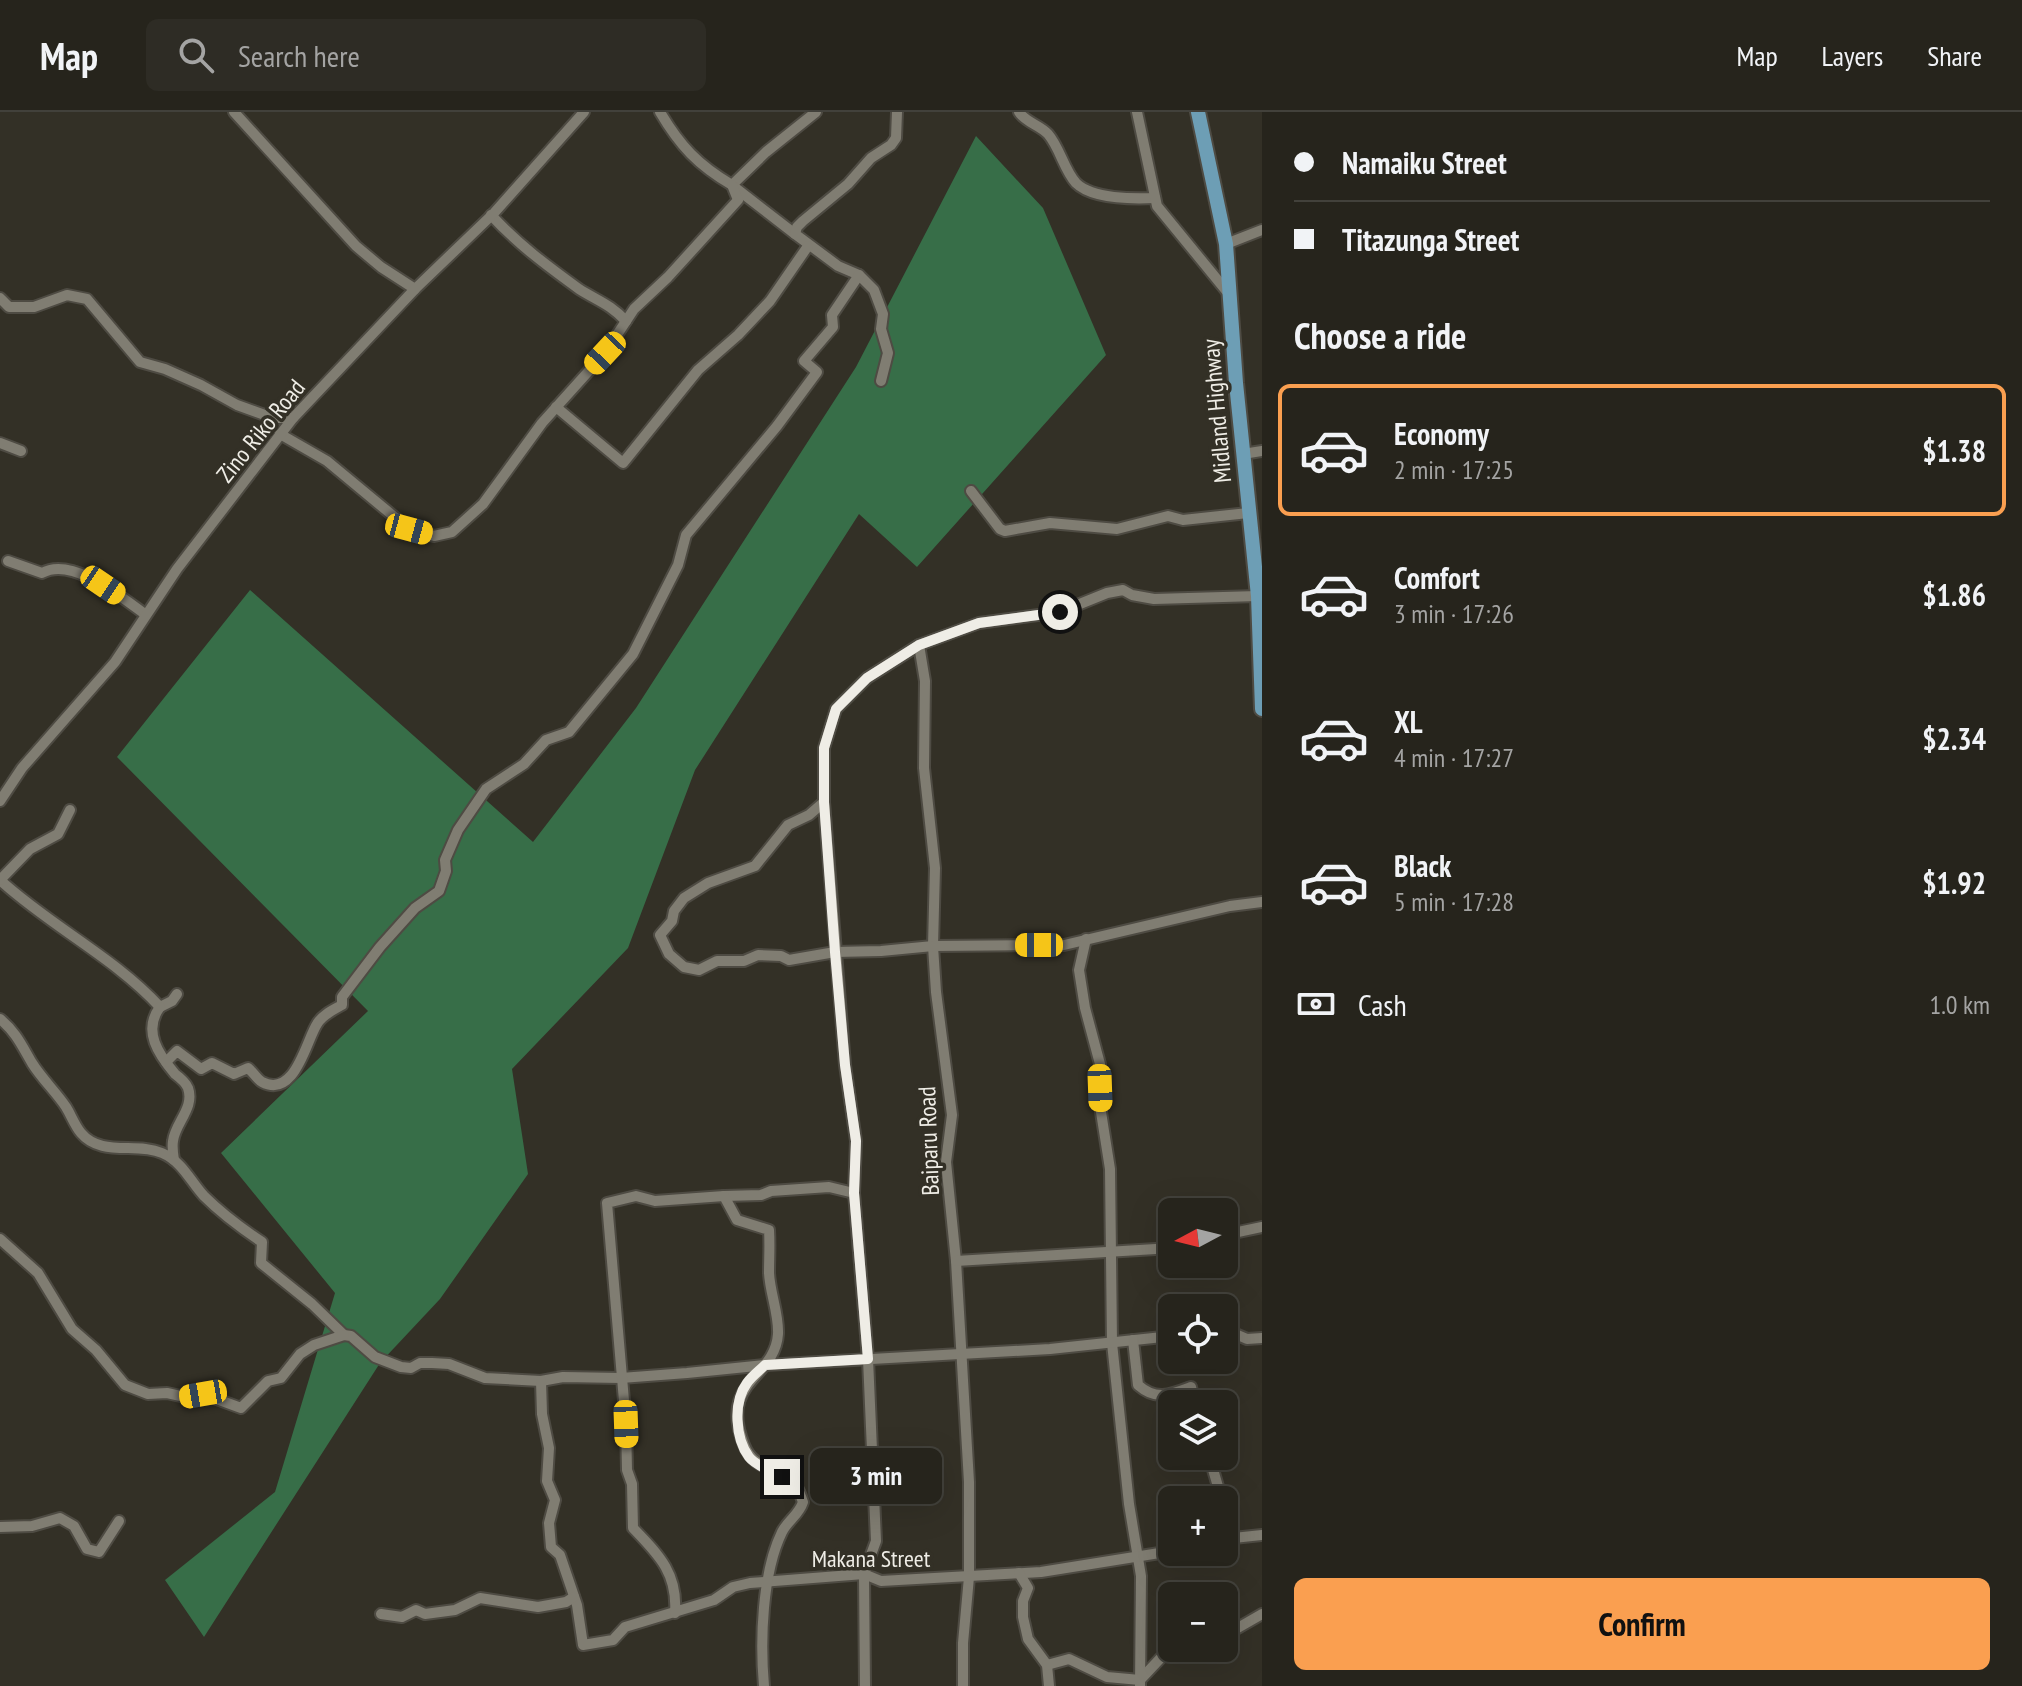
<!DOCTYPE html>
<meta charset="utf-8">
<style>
body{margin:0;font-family:"PT Sans Narrow",sans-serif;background:#2e2c25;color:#f1f3f6;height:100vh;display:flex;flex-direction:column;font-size:30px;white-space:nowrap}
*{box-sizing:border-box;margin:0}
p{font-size:26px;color:#a4a4a3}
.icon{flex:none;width:44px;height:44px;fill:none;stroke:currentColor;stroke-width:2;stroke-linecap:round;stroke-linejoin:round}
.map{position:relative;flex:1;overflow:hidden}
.details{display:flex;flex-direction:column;background:#26241c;width:760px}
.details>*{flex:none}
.banner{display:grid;align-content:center;height:176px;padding:0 32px;background:#26241c}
.needle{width:52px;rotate:263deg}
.buttons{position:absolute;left:1158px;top:1086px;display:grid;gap:16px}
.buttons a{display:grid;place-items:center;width:80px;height:80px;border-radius:12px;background:#26241c;box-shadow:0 8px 32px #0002,0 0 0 2px #42413b;font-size:40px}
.end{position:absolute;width:36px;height:36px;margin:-18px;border:10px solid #efede6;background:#111;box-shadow:0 0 0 4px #111}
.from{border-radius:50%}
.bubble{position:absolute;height:56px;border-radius:12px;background:#26241c;box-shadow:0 8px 32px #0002,0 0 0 2px #42413b;font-size:26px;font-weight:700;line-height:56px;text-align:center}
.car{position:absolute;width:24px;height:48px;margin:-24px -12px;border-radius:10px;box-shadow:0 0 6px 2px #0007;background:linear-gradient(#f5c518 24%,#345 0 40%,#f5c518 0 76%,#345 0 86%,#f5c518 0)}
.banner b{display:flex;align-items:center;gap:28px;height:76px;font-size:30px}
.banner b+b{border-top:2px solid #42413b}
.banner i{width:20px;height:20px;background:#f1f3f6}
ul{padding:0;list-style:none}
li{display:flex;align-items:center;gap:24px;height:132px;margin:0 16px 12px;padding:0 16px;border:4px solid transparent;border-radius:12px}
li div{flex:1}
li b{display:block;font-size:30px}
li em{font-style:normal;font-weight:700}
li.on{border-color:#fa9f50}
li>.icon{width:72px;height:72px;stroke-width:1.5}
h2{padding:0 32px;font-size:36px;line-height:96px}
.pay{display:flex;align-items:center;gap:20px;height:88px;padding:0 32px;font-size:30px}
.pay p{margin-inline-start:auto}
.cta{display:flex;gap:16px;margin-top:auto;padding:16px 32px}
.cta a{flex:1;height:92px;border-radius:12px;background:#fa9f50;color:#111;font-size:32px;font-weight:700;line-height:92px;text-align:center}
header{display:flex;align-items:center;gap:48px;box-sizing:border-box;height:112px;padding:0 40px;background:#26241c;border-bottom:2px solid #42413b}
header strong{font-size:38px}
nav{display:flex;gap:44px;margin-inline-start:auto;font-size:28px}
.search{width:560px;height:72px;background:#2e2c25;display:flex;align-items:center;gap:20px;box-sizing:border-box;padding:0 28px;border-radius:12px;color:#a4a4a3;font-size:30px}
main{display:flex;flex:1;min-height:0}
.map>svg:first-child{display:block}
</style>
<header>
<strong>Map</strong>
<div class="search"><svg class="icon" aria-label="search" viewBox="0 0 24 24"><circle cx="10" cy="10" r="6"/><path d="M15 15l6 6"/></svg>Search here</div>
<nav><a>Map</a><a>Layers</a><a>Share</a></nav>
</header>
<main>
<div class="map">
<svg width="1262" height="1574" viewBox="0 0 1262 1574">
<rect width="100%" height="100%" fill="#333026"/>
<path fill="#376e48" d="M976,24L1043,96L1106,243L917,455L859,402L695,658L628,836L512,957L528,1062L440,1187L380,1251L204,1525L165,1468L275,1380L335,1181L221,1041L368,899L117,645L250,478L533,730L636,596L856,255Z"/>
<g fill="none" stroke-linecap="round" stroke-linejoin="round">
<defs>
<g id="minor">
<path d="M234,0L356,134L381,155L415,177"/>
<path d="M660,0C680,34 698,53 732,73L766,40L816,0"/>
<path d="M1019,0C1025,10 1040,13 1048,22C1060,36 1064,58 1076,71C1092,87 1134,87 1155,86"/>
<path d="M1137,0L1157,94L1229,182"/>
<path d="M733,74L795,122"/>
<path d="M491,103C519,133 546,153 579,177C598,189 610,192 626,209"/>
<path d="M1226,132L1262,118"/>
<path d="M0,186L9,195H34L67,183L87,187L140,250L165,257L201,273L237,293L273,306H293"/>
<path d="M881,269L888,241L881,217L883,202L874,178L859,163L838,154L795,122L797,115L803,109L848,72L871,46L891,33L896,26L897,0"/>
<path d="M556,295L623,351L698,258L738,223L770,189L808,134"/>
<path d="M280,322L327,349L409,417L434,424L452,420L483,392L542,311L605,241L634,197L668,165L738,88L732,73"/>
<path d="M0,331L21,339"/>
<path d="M1243,342L1262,339"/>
<path d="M971,379L1000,417L1005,419L1050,411L1117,417L1168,404L1183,408L1248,401"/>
<path d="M8,449L42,461C72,444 121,485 145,502"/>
<path d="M919,533L925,569L924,656L935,756L933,834L936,880L952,1003L946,1050L956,1149L969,1370V1465L963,1531V1574"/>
<path d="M0,689L22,656L115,550L177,457L293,306L415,177L494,101L584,0"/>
<path d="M824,690L809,703L788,713L755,754L708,771L684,786L674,799L672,809L660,823L669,842L684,855L699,858L717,849H744L758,843L781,844L789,848L835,840L881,839L933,834L1064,833L1230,794L1262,790"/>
<path d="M0,768C50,814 114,845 160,895L172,889L177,882"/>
<path d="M0,768L30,737L58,722L70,698"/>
<path d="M1086,827L1079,858L1085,896L1100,952L1101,1000L1110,1057L1112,1231L1129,1392L1141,1464L1140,1574"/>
<path d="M160,895C142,919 159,943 175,962C179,965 186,971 188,976C195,996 175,1011 173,1029C172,1035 173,1042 174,1048"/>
<path d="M0,907C16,920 22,934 32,951C42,967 56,980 66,995C71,1003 75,1014 81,1021C101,1045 136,1030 162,1041C183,1050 190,1069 204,1084C222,1102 241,1116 262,1130L261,1151L312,1192L344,1223L351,1224L375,1245L401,1255L411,1256L420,1251H432L449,1252L485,1266L541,1269L563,1265L621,1266L687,1261L765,1253L1050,1237L1172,1224"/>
<path d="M166,950L177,939L201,957L212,951L234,962L248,956C253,960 257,967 262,970C295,987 306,929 317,912C322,903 333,898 342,893V885L380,835L415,796L439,779L446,759L445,748L458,718L486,677L524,652L546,628L569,620L633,542L678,453L686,423L777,314L817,260L804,249L833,215L832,203L859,163"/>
<path d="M724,1084L761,1083L771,1079L829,1075L854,1081"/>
<path d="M1224,1123L1262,1115"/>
<path d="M0,1127L38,1161L72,1217L96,1238L125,1273L148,1282L167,1281L185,1285L203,1282L241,1296L268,1269L281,1266L300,1242L314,1233L344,1223"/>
<path d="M956,1149L1172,1136"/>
<path d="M1224,1217L1247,1227L1262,1226"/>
<path d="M1133,1228L1138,1273C1156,1289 1170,1283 1191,1275L1195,1292"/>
<path d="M541,1269L542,1302L549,1336L547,1369L555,1388L549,1411L551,1435L560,1443L577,1493L583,1533L613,1528L625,1515L714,1488L733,1475L750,1471L864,1462L881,1469L1041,1460L1172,1439"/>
<path d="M1209,1344L1222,1388"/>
<path d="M1224,1396L1228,1414L1235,1425"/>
<path d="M0,1415L32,1414L60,1406L74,1414L87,1437L99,1440L119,1409"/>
<path d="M1224,1427L1262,1423"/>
<path d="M1019,1461L1028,1476L1023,1489V1505L1028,1527L1047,1553L1049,1574"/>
<path d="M675,1501C678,1461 658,1442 633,1416L632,1372L627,1358L626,1312L607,1091L636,1084L655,1089L724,1084L737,1108L769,1118C770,1133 769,1146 769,1161C770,1181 779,1202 778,1222C775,1267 718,1268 744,1333C754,1359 778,1355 795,1373C799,1377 801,1385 803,1390C799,1403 788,1408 782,1420C762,1461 760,1529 764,1574"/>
<path d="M381,1502L402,1505L416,1498L425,1502L455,1498L480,1486L538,1495L566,1490L574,1485"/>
<path d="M1224,1520L1236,1517L1262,1502"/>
<path d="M1047,1553L1069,1547L1107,1565L1140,1568L1172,1534"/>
<path d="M865,1574L864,1462L876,1429L868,1247L854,1081L856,1029L845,953L824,690V636L836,597L867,566L919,533L979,511L1060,500L1107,481L1123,478L1132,483L1154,487L1258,484"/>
</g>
<path id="major" d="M1198,0L1226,132L1236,271L1258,484L1262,597"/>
</defs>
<use href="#minor" stroke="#4e4b43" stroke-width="14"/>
<use href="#major" stroke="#4e4b43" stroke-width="18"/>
<use href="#minor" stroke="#807d72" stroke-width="10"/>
<use href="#major" stroke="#6d9eb5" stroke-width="14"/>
</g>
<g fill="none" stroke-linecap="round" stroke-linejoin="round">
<path stroke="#efede6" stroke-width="10" d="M782,1365C772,1360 755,1353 749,1345C735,1326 733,1290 747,1271C752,1264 759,1259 765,1253L868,1247L854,1081L856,1029L845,953L835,840L824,690V636L836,597L867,566L919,533L979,511L1060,500"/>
</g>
<g text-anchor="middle" stroke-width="7" stroke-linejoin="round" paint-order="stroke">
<g font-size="24" fill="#efede6" stroke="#333026">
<text transform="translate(1217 299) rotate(-95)" y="8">Midland Highway</text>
<text transform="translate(261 319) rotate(-51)" y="8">Zino Riko Road</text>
<text transform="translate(929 1029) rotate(-92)" y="8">Baiparu Road</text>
<text x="871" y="1455">Makana Street</text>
</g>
</g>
</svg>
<div class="buttons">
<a><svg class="needle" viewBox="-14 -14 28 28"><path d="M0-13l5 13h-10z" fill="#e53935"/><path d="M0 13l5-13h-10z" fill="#a4a4a3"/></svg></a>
<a><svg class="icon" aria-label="locate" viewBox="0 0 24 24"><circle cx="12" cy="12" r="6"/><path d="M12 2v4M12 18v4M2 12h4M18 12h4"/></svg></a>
<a><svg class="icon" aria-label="layers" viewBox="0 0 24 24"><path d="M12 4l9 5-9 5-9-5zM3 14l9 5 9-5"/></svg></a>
<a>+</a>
<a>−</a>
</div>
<i class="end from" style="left:1060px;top:500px"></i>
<i class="end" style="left:782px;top:1365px"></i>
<div class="bubble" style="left:810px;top:1336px;width:132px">3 min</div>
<i class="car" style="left:605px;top:241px;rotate:223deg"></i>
<i class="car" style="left:409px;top:417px;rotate:105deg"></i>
<i class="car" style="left:103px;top:473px;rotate:124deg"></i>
<i class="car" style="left:1039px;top:833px;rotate:270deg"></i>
<i class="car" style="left:1100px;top:976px;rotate:178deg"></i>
<i class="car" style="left:203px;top:1282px;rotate:260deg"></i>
<i class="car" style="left:626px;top:1312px;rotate:178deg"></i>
</div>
<section class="details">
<div class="banner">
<b><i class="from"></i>Namaiku Street</b>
<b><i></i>Titazunga Street</b>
</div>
<h2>Choose a ride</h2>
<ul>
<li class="on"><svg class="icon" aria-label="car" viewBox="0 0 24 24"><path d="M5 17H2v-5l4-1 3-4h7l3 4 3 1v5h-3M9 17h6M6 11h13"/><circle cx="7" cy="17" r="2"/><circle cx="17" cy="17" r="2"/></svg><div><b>Economy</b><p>2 min · 17:25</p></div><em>$1.38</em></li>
<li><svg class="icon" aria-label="car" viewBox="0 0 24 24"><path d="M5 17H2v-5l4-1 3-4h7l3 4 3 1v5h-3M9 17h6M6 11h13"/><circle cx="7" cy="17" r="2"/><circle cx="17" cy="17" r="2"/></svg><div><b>Comfort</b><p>3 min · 17:26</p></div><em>$1.86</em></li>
<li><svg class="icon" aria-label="car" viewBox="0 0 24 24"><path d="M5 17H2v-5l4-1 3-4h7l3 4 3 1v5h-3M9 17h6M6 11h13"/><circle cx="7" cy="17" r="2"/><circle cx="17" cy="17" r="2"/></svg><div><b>XL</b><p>4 min · 17:27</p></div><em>$2.34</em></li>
<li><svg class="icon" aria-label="car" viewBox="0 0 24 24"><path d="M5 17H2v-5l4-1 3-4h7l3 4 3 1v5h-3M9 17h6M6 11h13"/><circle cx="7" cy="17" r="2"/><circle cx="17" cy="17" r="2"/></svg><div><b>Black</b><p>5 min · 17:28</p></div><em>$1.92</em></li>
</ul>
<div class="pay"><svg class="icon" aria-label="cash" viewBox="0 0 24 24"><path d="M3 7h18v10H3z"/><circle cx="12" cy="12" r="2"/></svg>Cash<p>1.0 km</p></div>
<div class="cta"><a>Confirm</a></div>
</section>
</main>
